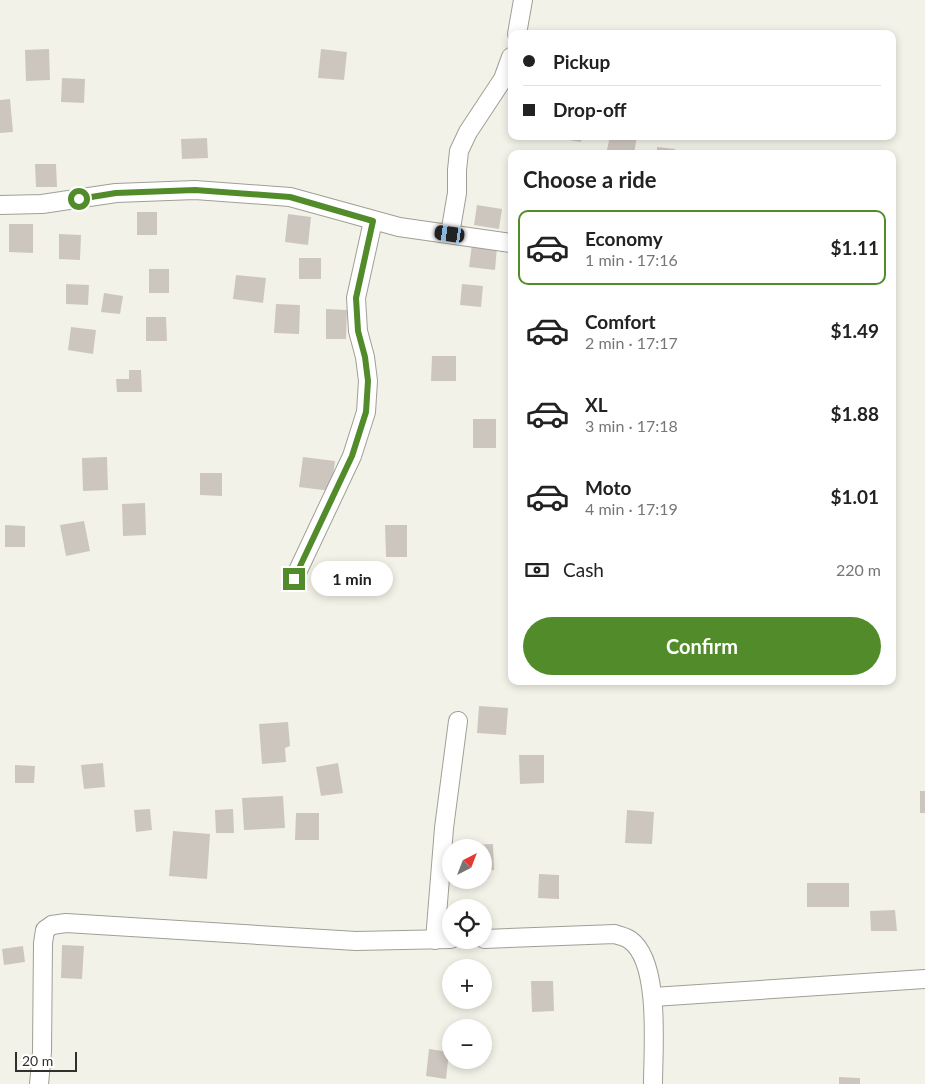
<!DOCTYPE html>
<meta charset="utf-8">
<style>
body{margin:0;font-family:Lato,sans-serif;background:#f2f2f2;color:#222;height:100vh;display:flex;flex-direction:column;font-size:19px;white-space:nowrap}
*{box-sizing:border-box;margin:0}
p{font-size:16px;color:#767676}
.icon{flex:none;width:28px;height:28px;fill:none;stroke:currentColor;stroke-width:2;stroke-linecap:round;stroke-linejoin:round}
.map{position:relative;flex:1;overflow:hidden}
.panel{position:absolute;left:508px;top:150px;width:388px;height:535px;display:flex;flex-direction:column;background:#fff;border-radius:10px;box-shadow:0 2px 8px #0003}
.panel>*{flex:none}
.top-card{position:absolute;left:508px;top:30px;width:388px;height:110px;border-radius:10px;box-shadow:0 2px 8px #0003;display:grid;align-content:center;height:110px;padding:0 15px;background:#fff}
.needle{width:32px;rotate:42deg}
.fabs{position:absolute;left:442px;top:839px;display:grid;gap:10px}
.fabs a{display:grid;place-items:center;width:50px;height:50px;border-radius:50%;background:#fff;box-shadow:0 2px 8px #0003;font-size:25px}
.scale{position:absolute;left:15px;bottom:12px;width:62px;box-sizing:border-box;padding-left:5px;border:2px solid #31302d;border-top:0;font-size:14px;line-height:18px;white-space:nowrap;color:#31302d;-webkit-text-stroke:4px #fff;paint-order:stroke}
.end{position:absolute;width:22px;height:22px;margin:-11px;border:6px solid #528c2a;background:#fff;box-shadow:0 0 0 2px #fff}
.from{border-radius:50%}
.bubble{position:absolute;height:35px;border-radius:18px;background:#fff;box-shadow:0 2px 8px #0003;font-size:16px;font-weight:700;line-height:35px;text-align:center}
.car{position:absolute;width:15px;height:30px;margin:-15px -8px;border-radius:6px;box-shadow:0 0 4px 1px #0007;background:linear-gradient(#222 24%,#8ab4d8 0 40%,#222 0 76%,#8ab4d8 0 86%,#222 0)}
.top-card b{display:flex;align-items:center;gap:18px;height:48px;font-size:19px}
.top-card b+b{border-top:1px solid #e0e0e0}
.top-card i{width:12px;height:12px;background:#222}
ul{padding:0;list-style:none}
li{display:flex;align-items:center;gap:15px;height:75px;margin:0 10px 8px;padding:0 5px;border:2px solid transparent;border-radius:10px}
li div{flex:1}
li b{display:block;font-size:19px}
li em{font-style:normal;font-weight:700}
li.selected{border-color:#528c2a}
li>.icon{width:45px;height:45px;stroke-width:1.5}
h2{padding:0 15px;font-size:22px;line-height:60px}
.pay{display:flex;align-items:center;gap:12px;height:55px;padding:0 15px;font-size:19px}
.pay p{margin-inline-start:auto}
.cta{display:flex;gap:10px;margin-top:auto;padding:10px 15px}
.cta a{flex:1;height:58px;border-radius:30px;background:#528c2a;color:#fff;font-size:20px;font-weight:700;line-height:58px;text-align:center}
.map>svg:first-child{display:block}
</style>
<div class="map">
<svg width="925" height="1084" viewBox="0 0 925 1084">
<rect width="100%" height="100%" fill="#f3f2e8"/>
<g fill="#cdc6bf">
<path d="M49,49L50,80L26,81L25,50Z"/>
<path d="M321,49L347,52L344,80L318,78Z"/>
<path d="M62,78L85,79L84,103L61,102Z"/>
<path d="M10,99L13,132L0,133V100Z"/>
<path d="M557,136H581V142L556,138Z"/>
<path d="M610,136H637L634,154L607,150Z"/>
<path d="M207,138L208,158L182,159L181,139Z"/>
<path d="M657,147L675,149L674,154H657Z"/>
<path d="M35,164H56L57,187H36Z"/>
<path d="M477,205L502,209L499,229L474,225Z"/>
<rect x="137" y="212" width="20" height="23"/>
<path d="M288,214L311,217L308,245L285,242Z"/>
<path d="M9,224H33V253L9,252Z"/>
<path d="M59,234L81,235L80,260L59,259Z"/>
<path d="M472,244L497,247L495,270L469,267Z"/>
<rect x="299" y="258" width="22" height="21"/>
<rect x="149" y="269" width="20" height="24"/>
<path d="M236,275L266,278L263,303L233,299Z"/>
<path d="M66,284L89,285L88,305L66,304Z"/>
<path d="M462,284L483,286L481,307L460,305Z"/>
<path d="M104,293L123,296L120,314L101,312Z"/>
<path d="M276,304L300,305L299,334L274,333Z"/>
<path d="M326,309L347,310L346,339H326Z"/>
<path d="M146,317H166L167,341H146Z"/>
<path d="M71,327L96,330L93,354L68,350Z"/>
<path d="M432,356H456V381H431Z"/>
<path d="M129,370H141L142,392H117L116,379H129Z"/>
<rect x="473" y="419" width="23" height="29"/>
<path d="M107,457L108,490L83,491L82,458Z"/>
<path d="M303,457L335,461L331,491L299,487Z"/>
<path d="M200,473H222V496L200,495Z"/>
<path d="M145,503L146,535L123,536L122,504Z"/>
<path d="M84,521L90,551L66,556L60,525Z"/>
<path d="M5,525L25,526V547H5Z"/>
<path d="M385,525H407V557H386Z"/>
<path d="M479,706L508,708L506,735L477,733Z"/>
<path d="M288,722L290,746L285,748L286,762L262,764L259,724Z"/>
<path d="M519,755H544V783L520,784Z"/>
<path d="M103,763L105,787L84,789L81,765Z"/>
<path d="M338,763L343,793L321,796L316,767Z"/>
<path d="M15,765L35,766L34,783H15Z"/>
<rect x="920" y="791" width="5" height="22"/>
<path d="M283,796L285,828L244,830L242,798Z"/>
<path d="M150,809L152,830L136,832L134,810Z"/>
<path d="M233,809L234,833H216L215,810Z"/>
<path d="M627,810L654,812L652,844L625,843Z"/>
<path d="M296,813H319V840H295Z"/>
<path d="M173,831L210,834L207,879L169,876Z"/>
<path d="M493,844L494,870H484V848H467V845Z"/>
<path d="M539,874L559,875V899L538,898Z"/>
<rect x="807" y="883" width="42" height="24"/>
<path d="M895,910L897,931H871L870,911Z"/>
<path d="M62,945L84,946L82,979L61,978Z"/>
<path d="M23,946L25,962L4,965L2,949Z"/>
<path d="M531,981H553L554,1011L532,1012Z"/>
<path d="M429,1049L449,1052L446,1079L426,1076Z"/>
<path d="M839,1077L860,1078V1084H839Z"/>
</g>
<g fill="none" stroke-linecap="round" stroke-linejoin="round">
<defs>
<g id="street">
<path d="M517,34L523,0"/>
<path d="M0,205L42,204L116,193L195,190L290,197L399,227L511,243"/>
<path d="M450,234L457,193V170L459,151L468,132L503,79L511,57"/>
<path d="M294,579L352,456L366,412L368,381L365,357L358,331L356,298L373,221"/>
<path d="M484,939L615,934C620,936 626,937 630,940C661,962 653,1049 653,1084"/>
<path d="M435,940L444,828L458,721"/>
<path d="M653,997L925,979"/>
<path d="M39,1084L42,1052L43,943L45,930L52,925L66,923L356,941L451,939"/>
</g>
</defs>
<use href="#street" stroke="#a09f96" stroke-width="20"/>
<use href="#street" stroke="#fff" stroke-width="18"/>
</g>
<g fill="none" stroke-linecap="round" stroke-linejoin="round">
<path stroke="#528c2a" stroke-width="6" d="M79,199L116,193L195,190L290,197L373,221L356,298L358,331L365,357L368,381L366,412L352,456L294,579"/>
</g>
</svg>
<div class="fabs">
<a><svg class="needle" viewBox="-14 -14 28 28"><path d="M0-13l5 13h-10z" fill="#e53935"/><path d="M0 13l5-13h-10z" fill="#767676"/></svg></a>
<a><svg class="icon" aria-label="locate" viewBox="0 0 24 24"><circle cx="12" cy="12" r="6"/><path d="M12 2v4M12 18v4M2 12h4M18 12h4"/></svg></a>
<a>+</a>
<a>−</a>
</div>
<div class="scale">20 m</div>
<i class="end from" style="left:79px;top:199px"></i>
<i class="end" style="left:294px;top:579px"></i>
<div class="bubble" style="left:311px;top:561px;width:82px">1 min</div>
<i class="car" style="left:450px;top:234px;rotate:278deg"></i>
<div class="top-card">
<b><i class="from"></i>Pickup</b>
<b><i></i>Drop-off</b>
</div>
<section class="panel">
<h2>Choose a ride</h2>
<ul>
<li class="selected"><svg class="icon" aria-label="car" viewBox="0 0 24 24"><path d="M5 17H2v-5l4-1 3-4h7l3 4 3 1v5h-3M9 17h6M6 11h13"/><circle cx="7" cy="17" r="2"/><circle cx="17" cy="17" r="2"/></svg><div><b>Economy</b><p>1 min · 17:16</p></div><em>$1.11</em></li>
<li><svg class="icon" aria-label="car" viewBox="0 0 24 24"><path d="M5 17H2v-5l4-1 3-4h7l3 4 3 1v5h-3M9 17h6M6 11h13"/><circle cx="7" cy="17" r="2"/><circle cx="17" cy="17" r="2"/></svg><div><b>Comfort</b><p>2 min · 17:17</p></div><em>$1.49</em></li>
<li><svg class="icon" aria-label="car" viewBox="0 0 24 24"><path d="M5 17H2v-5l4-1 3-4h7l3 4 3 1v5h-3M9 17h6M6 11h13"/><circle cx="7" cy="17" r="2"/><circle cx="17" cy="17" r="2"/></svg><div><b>XL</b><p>3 min · 17:18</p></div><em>$1.88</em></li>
<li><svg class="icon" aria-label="car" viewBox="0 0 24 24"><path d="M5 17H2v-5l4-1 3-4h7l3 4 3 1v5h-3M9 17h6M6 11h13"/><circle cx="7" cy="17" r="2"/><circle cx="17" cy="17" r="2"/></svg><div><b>Moto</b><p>4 min · 17:19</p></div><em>$1.01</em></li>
</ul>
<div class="pay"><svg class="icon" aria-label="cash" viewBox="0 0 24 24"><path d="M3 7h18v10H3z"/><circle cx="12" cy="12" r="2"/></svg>Cash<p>220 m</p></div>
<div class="cta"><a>Confirm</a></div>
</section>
</div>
